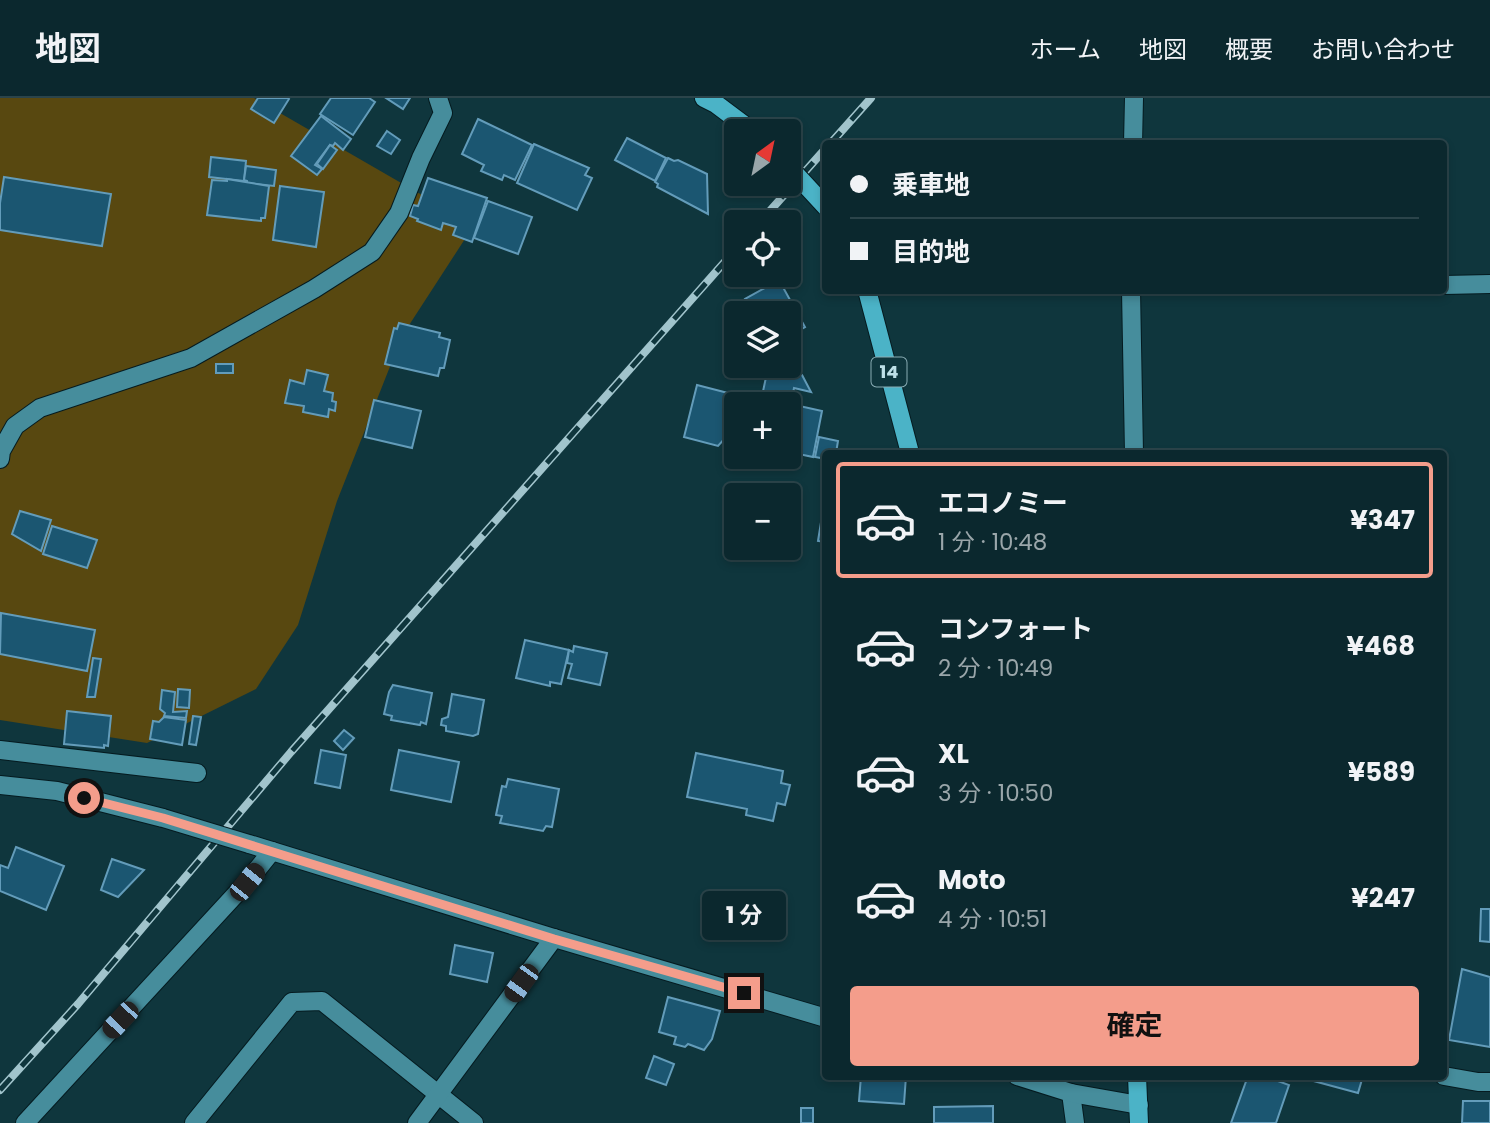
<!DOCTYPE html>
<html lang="ja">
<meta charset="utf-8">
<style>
body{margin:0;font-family:Poppins,"Noto Sans JP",sans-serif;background:#143036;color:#f1f3f6;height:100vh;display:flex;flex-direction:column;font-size:26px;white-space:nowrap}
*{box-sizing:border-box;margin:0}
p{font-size:23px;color:#9aa6aa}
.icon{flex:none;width:38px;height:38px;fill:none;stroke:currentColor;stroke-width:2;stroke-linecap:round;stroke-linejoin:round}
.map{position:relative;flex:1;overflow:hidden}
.side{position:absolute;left:822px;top:352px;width:625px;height:630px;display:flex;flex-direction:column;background:#0b282e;border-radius:7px;box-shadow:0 4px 10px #0003,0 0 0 2px #2b444a}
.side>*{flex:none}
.hud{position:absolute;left:822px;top:42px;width:625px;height:154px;border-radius:7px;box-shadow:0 4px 10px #0003,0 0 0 2px #2b444a;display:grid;align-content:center;height:154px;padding:0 28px;background:#0b282e}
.needle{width:46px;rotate:33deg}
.buttons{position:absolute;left:724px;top:21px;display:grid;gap:14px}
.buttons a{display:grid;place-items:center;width:77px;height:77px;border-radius:7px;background:#0b282e;box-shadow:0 4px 10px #0003,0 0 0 2px #2b444a;font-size:35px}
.end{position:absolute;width:32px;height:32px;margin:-16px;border:9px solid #f49d8b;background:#111;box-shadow:0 0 0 4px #111}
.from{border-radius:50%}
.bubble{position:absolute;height:49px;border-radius:7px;background:#0b282e;box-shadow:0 4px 10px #0003,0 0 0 2px #2b444a;font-size:23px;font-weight:700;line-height:49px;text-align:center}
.car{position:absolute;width:21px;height:42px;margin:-21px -10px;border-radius:9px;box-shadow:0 0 5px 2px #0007;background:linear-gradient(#222 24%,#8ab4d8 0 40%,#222 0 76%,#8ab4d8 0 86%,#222 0)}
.hud b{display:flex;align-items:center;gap:24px;height:66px;font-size:26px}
.hud b+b{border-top:2px solid #2b444a}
.hud i{width:18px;height:18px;background:#f1f3f6}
ul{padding:12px 0 0;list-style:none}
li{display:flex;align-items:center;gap:21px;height:116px;margin:0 14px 10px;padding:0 14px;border:4px solid transparent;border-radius:7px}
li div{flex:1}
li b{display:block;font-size:26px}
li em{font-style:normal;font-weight:700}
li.active{border-color:#f49d8b}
li>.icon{width:63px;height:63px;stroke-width:1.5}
.action{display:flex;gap:14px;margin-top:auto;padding:14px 28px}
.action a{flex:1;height:80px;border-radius:7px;background:#f49d8b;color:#111;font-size:28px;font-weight:700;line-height:80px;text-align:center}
header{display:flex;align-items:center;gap:42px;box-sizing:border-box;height:98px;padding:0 35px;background:#0b282e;border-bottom:2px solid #2b444a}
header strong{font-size:33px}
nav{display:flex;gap:38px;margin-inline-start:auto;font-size:24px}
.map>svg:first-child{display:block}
</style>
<header>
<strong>地図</strong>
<nav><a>ホーム</a><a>地図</a><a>概要</a><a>お問い合わせ</a></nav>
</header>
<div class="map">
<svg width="1490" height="1025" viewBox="0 0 1490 1025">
<rect width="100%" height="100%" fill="#0f363d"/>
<path fill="#584810" d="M0,0H254L474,127L402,238L337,403L298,527L256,591L147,645L0,622Z"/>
<g fill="#1b5671" stroke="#639cba" stroke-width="2">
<path d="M258,0H288L289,1L274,25L251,11Z"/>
<path d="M331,0H369L375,4L353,37L320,16Z"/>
<path d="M386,0H410L403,11Z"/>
<path d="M321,18L351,41L343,52L335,45L333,48L330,47L315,67L322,71L317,77L291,58Z"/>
<path d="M478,21L532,47L515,82L504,77L502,82L481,73L484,67L462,56Z"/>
<path d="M387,33L400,42L391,56L377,48Z"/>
<path d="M627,40L666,60L655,83L615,62Z"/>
<path d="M534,46L589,70L585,77L592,80L577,112L517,85Z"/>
<path d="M330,47L337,52L323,71L317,66Z"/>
<path d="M211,59L246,63L244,83L209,79Z"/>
<path d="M668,60L674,63L678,62L707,76L708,116L657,89L658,86L655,84Z"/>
<path d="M246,68L276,72L274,88L247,85V83L244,82Z"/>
<path d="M4,79L111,96L102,148L0,132V105Z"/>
<path d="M428,80L487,100L472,144L453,137L456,129L443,125L441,132L417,123L418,121L410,118L413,107L418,108Z"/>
<path d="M227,81L269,88L265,120H261V123L207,117L212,82L227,83Z"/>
<path d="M280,88L324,94L316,149L273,142Z"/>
<path d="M488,103L532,119L518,156L474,140Z"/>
<path d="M779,182L805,229L789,238V215H752L745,201Z"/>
<path d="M399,225L440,235L439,239L450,242L444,270H440L438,278L385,266L394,230L397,231Z"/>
<rect x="216" y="266" width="17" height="9"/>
<path d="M768,270L802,277L811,294L794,290L791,305L762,298Z"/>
<path d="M307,272L328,277L324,293L333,295L332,303L336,304L335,313L329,311L328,319L303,314L304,308L285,305L290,282L304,286Z"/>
<path d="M697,287L763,304L762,306H737V341L727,338L718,348L684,339Z"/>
<path d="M374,302L421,313L412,350L365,339Z"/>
<path d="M777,303L822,313L813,359L789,354V306H776Z"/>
<path d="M819,339L838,343L836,355H826V361L815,359Z"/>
<path d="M826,393V444L818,443Z"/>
<path d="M20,413L51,422L41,453L12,436Z"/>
<path d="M52,428L97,442L87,470L43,456Z"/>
<path d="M1,515L95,532L87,573L0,556Z"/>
<path d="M525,542L569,552L561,586L550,584V588L516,580Z"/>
<path d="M574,548L607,555L600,587L568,580L572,566L567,565L569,552L573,554Z"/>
<path d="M93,560L101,561L95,599H87Z"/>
<path d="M393,587L432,595L426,626L421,624L420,627L391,622L392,618L384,616L389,594Z"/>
<path d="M178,591L190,592L189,610L177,609Z"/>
<path d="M162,592L175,594L173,614L187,613L186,620L164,618L165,615L160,611Z"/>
<path d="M452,596L484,602L478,636L473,638L446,633V628L441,627L442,621L448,619Z"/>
<path d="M67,613L111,618L108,648L104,647V650L64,646Z"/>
<path d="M193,618L201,619L196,647L189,646Z"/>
<path d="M164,619L186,622L182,647L150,641L153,623L159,624Z"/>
<path d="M344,632L354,640L343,652L334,643Z"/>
<path d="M321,652L346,657L340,690L315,685Z"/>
<path d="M399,652L459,664L451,704L391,692Z"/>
<path d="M696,655L783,673L781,685L790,687L785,707L777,705L773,723L746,717L747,711L687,699Z"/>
<path d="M508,681L559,691L552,729L546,728L543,733L500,725L502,718L496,717L502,688L506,689Z"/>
<path d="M16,749L64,768L46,812L0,793V767L8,770Z"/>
<path d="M112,761L144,772L118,799L101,792Z"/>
<path d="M1481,811H1490V844L1480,843Z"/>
<path d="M455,847L493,855L487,884L450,876Z"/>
<path d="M1462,871L1490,879V949L1449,942Z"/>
<path d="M668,899L720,913L712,941L704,952L688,946L685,949L674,946L676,939L659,934Z"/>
<path d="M654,958L674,966L666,987L646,980Z"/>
<path d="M861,978H906L904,1006L859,1003Z"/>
<path d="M1248,978H1264L1289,987L1276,1025H1231Z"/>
<path d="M1295,978H1363L1358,995Z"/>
<path d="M1463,1003H1490V1025H1462Z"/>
<path d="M993,1008V1025H934V1009Z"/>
<rect x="801" y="1010" width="12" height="15"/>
</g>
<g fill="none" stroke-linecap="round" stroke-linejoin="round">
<defs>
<g id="street">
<path d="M1133,46L1134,0"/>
<path d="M1444,187L1490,186"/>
<path d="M1131,192L1134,355"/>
<path d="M0,361L1,353L15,328L40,310L191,260L314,191L372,154L399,115L421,60L443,15L438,0"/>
<path d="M0,652L197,675"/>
<path d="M1444,978L1478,984H1490"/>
<path d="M1071,995L1075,1025"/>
<path d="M25,1025L247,784L272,753"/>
<path d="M194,1025L292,904L322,903L474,1025"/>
<path d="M417,1025L554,840"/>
</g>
<g id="secondary">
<path d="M0,687L57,693L163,720"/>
<path d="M249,746L554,840L826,920"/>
<path d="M1017,978L1071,995L1139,1007"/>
</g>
<g id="primary">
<path d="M704,0L716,6L752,33"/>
<path d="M867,192L910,355"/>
<path d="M1137,978L1139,1025"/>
</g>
</defs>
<use href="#street" stroke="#051b20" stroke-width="20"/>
<use href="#secondary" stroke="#051b20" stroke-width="20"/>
<use href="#primary" stroke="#051b20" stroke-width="20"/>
<use href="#street" stroke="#468d9c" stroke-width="18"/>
<use href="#secondary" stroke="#468d9c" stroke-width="18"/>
<use href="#primary" stroke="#4bb3c7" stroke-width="18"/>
<defs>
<g id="rail">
<path d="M830,46L871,0"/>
<path d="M760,124L826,50"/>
<path d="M0,992L78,906L291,654L737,150"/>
</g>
</defs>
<use href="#rail" stroke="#a1c4cc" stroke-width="8"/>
<use href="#rail" stroke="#0f363d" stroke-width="5" stroke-dasharray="16" stroke-linecap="butt"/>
<defs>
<path id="secondary-bridge" d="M163,720L249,746"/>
<path id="primary-bridge" d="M789,69L826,109"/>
</defs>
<use href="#secondary-bridge" stroke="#051b20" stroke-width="20" stroke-linecap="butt"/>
<use href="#primary-bridge" stroke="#051b20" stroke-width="20" stroke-linecap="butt"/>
<use href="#secondary-bridge" stroke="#468d9c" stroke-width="18"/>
<use href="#primary-bridge" stroke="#4bb3c7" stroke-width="18"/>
</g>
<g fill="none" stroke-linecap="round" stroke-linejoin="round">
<path stroke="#f49d8b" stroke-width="9" d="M84,700L163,720L554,841L744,895"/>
</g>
<g text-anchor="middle" stroke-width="7" stroke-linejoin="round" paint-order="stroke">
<rect fill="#0f363d" stroke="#8aadb5" stroke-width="2" x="871.5" y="259.5" width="35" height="29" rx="5"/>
<g font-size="18" font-weight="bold" fill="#bee0e8">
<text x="889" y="280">14</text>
</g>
</g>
</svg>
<div class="buttons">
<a><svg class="needle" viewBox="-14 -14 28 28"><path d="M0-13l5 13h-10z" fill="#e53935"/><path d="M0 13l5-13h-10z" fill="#9aa6aa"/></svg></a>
<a><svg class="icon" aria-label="locate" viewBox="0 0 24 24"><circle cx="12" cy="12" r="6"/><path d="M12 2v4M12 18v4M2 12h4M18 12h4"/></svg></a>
<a><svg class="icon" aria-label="layers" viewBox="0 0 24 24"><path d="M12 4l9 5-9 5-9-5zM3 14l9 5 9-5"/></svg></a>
<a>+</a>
<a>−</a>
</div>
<i class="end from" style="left:84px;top:700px"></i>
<i class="end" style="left:744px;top:895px"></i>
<div class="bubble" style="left:702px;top:793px;width:84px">1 分</div>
<i class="car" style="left:247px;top:784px;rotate:39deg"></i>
<i class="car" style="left:521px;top:885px;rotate:216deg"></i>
<i class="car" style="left:120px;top:922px;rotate:223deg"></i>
<div class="hud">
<b><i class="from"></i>乗車地</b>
<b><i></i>目的地</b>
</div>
<section class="side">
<ul>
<li class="active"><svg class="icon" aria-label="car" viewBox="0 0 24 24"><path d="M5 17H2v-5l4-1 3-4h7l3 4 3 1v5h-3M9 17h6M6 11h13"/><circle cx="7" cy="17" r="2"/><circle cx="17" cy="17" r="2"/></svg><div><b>エコノミー</b><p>1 分 · 10:48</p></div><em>¥347</em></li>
<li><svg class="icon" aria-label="car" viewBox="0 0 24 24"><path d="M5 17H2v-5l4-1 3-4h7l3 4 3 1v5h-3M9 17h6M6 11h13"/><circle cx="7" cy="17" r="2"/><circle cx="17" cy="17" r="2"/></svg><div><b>コンフォート</b><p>2 分 · 10:49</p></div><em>¥468</em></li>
<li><svg class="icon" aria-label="car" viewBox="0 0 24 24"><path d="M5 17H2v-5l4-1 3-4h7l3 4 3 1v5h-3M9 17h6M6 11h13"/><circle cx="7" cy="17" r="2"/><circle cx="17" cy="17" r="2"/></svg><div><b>XL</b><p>3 分 · 10:50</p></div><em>¥589</em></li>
<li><svg class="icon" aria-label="car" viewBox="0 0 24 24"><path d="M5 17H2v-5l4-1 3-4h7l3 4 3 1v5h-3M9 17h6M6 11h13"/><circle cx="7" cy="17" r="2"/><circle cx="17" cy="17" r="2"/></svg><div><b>Moto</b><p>4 分 · 10:51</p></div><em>¥247</em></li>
</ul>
<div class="action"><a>確定</a></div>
</section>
</div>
